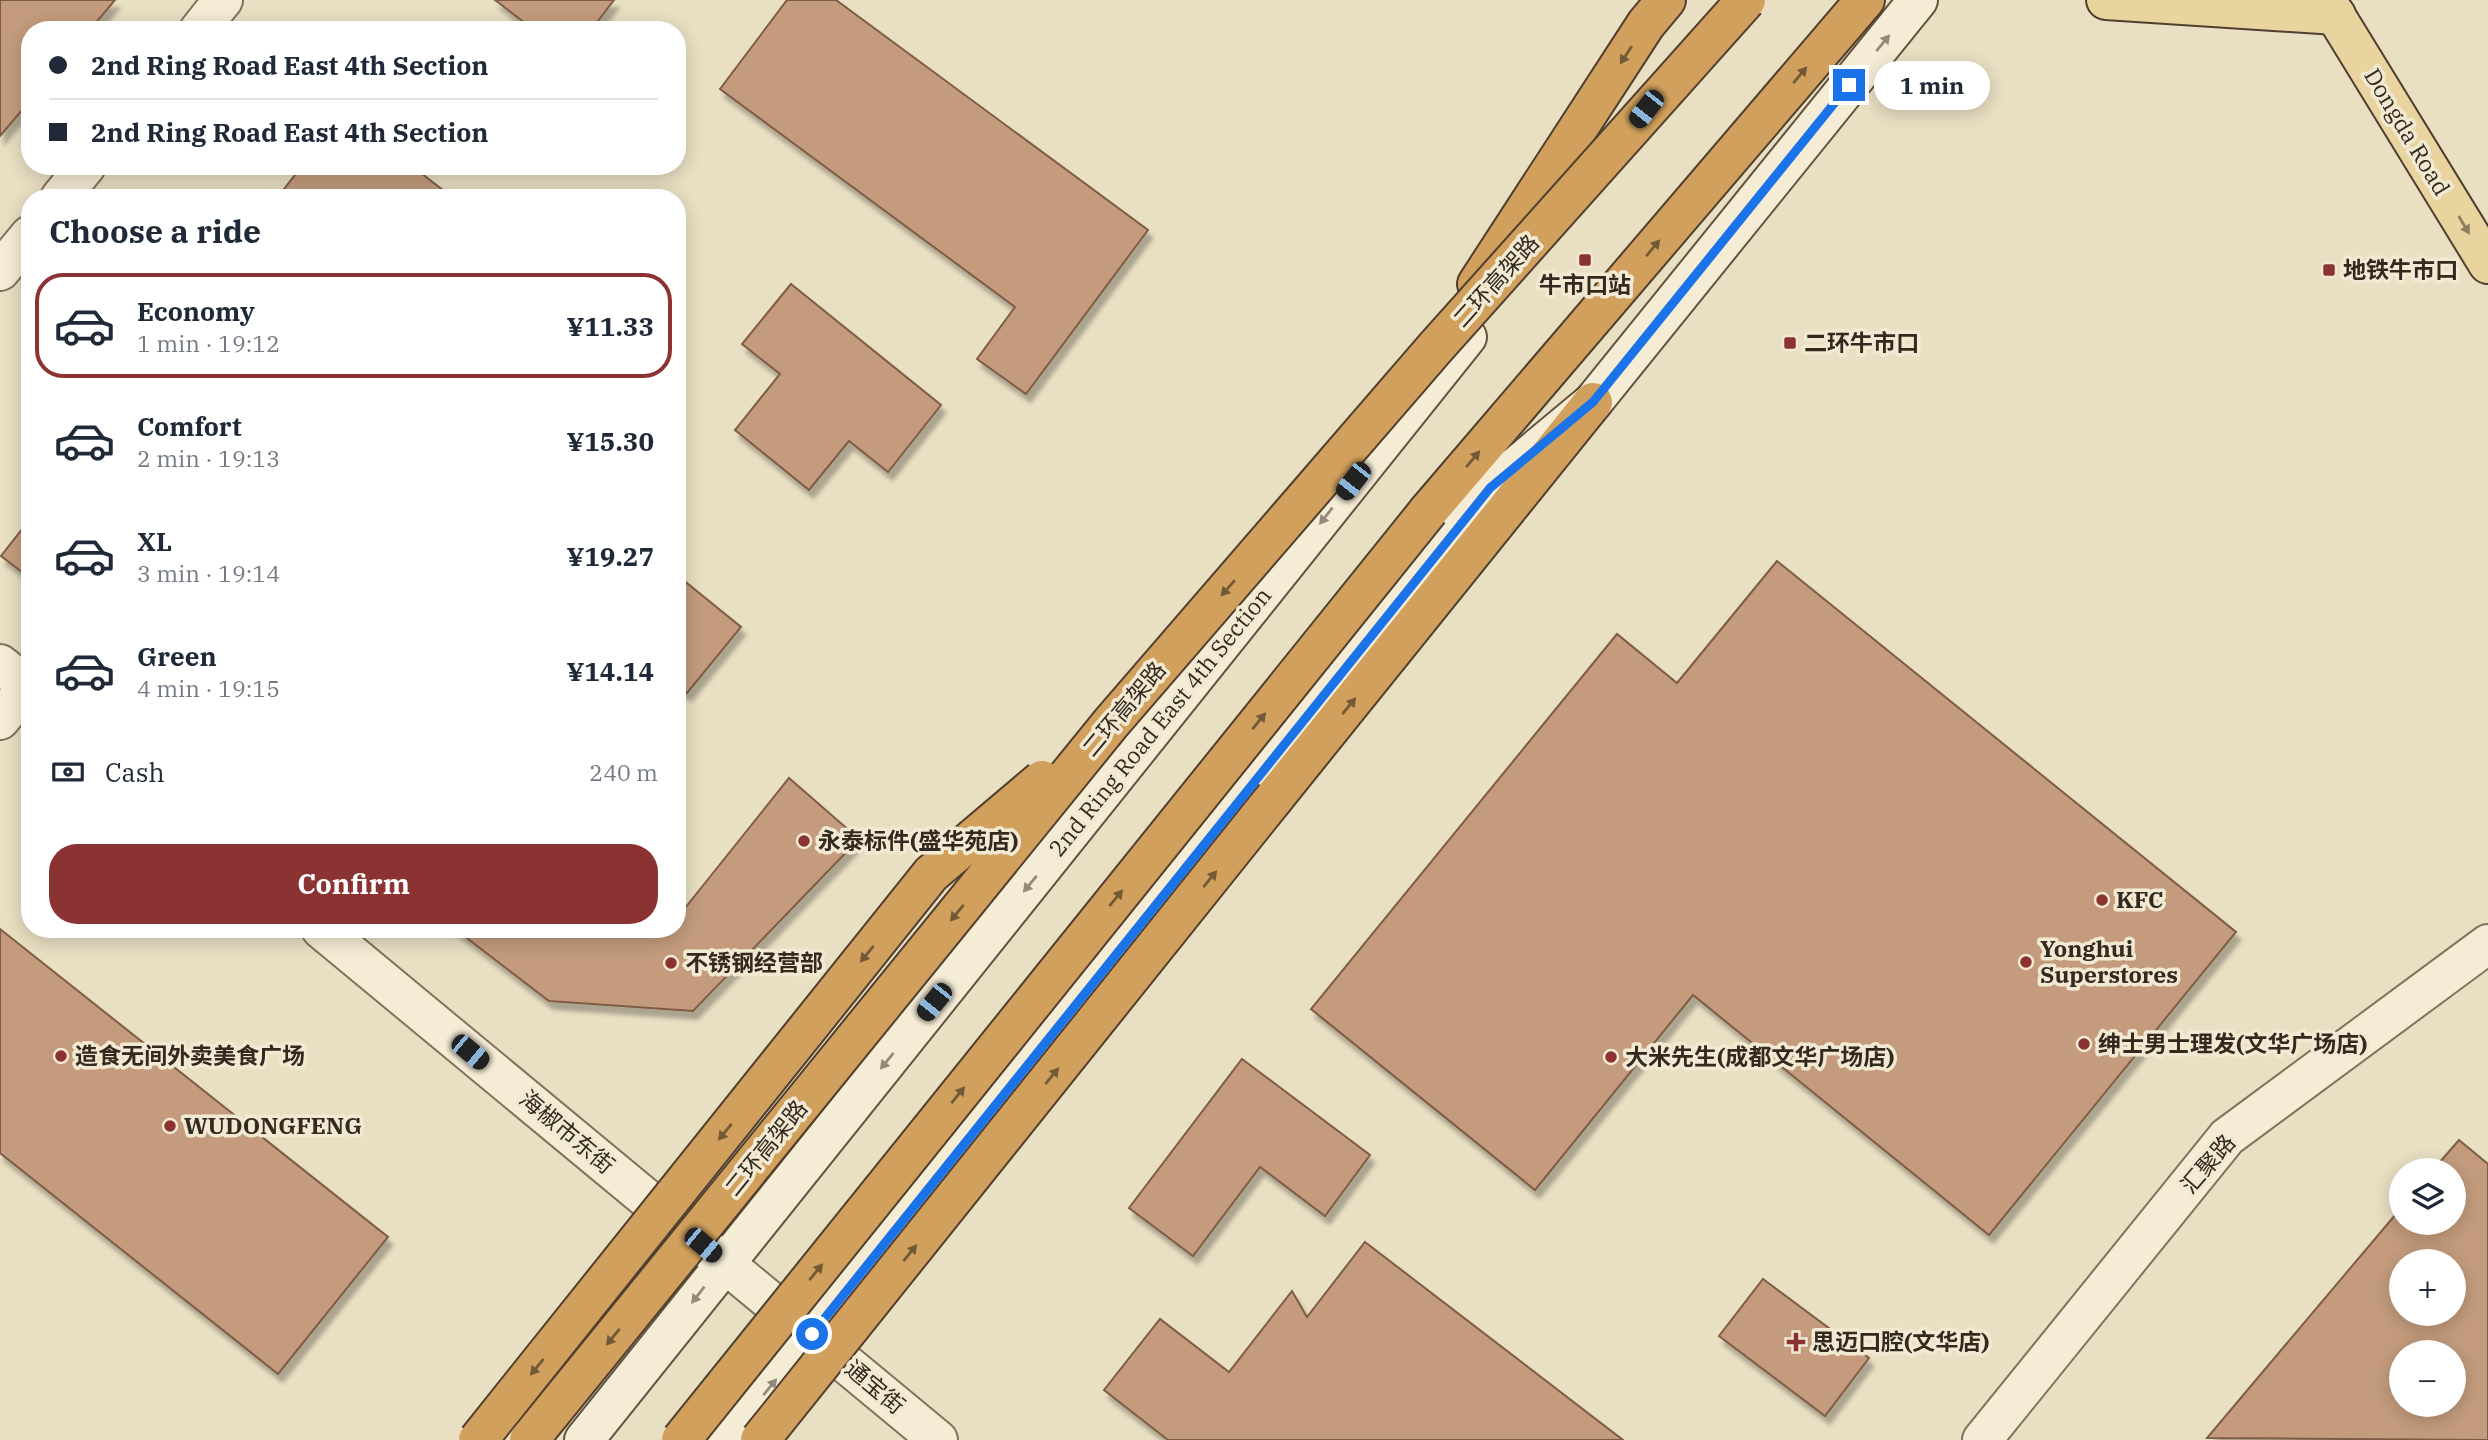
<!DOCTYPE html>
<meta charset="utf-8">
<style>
body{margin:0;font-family:"IBM Plex Serif","Noto Sans SC",serif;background:#f2f2f3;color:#1f2937;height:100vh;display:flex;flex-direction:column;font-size:26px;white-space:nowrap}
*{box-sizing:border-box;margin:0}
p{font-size:23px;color:#747a83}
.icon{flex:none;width:38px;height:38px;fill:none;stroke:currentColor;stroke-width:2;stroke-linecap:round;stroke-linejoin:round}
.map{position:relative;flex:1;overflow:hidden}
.panel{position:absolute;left:21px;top:189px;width:665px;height:749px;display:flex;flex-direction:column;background:#fff;border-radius:28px;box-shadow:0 4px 18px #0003}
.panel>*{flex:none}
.banner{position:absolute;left:21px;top:21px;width:665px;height:154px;border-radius:28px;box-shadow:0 4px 18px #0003;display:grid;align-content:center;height:154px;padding:0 28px;background:#fff}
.buttons{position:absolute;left:2389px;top:1158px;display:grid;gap:14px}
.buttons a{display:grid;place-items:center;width:77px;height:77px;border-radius:50%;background:#fff;box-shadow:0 4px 18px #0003;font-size:35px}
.end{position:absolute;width:32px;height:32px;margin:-16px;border:9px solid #1a73e8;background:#fff;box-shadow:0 0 0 4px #fff}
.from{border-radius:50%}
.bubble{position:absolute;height:49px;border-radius:24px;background:#fff;box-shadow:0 4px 18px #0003;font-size:23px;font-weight:800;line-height:49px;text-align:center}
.car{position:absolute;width:21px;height:42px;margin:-21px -10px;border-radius:9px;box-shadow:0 0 5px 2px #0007;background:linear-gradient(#222 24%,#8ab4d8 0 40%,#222 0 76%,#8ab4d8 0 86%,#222 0)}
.banner b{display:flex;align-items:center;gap:24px;height:66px;font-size:26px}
.banner b+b{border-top:2px solid #e0e1e3}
.banner i{width:18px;height:18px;background:#1f2937}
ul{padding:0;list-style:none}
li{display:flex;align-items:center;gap:21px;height:105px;margin:0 14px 10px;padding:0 14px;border:4px solid transparent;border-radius:28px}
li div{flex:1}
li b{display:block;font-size:26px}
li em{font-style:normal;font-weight:800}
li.current{border-color:#8b3332}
li>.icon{width:63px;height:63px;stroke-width:1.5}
h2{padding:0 28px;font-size:32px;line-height:84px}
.pay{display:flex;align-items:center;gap:18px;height:77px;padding:0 28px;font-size:26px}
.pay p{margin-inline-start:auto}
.cta{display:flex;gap:14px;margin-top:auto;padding:14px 28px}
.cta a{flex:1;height:80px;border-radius:28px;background:#8b3332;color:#fff;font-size:28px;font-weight:800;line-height:80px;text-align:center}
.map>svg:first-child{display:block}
</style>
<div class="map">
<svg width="2488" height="1440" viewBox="0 0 2488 1440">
<defs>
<filter id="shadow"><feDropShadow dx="4.5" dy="8" stdDeviation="2" flood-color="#0004"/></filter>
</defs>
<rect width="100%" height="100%" fill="#e9dfc3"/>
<g fill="#c49c7d" stroke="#7e5c44" stroke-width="2" fill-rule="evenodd" filter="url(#shadow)">
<path d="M0,0H115L90,30H30V101L0,136Z"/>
<path d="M495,0H614L591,30H534Z"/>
<path d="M787,0H836L1148,230L1026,394L977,359L1015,307L720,89Z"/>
<path d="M302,166H412L453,198H277Z"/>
<path d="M791,284L941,405L888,472L849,441L809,490L735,430L780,374L742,344Z"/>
<path d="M30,519V578L1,556Z"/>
<path d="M1777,561L2236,932L1989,1235L1693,995L1535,1190L1311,1009L1617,634L1677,683Z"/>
<path d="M677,575L741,627L687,693L677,685Z"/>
<path d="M789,778L859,839L693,1011L549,1001L455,929H677V918Z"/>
<path d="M0,929L388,1237L278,1374L0,1153Z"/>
<path d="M1242,1059L1370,1155L1325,1216L1260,1167L1193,1256L1129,1208Z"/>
<path d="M2459,1140L2488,1164V1440L2207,1438L2401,1208V1223H2454V1171H2432ZM2401,1262H2454V1314H2401ZM2401,1353H2454V1405H2401Z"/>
<path d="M1365,1242L1623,1440H1168L1104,1390L1160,1319L1229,1372L1292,1291L1307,1317Z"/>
<path d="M1763,1279L1869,1358L1825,1416L1719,1336Z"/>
</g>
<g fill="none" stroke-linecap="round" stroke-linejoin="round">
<defs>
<g id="street">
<path d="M199,30L223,0"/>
<path d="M60,198L86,166"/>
<path d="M0,271L30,235"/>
<path d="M0,664L30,688"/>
<path d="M0,720L28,686"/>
<path d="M321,929L938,1440"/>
<path d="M1982,1440L2227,1137L2488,944"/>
</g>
<g id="secondary">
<path d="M584,1440L1467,337"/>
<path d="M727,1440L1490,488L1593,402L1918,0"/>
</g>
<g id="primary">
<path d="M2106,0L2336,15"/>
<path d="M2326,0L2488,264"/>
</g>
<g id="highway">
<path d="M1477,284L1646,24L1666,0"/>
<path d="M1429,510L1865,0"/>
<path d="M1275,797L1593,402"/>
</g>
</defs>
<use href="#street" stroke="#82715c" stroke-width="42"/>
<use href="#secondary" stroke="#63523f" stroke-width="42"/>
<use href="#primary" stroke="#503f30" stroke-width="42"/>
<use href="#highway" stroke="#503f30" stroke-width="42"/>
<use href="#street" stroke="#f5ecd6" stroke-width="38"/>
<use href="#secondary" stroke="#f5ecd6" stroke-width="38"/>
<use href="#primary" stroke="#e9d39f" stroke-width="38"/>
<use href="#highway" stroke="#d1a05c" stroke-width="38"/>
<defs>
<g id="highway-bridge">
<path d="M478,1440L931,874L1042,780"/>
<path d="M529,1440L1111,723L1435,348L1746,0"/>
<path d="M681,1440L1429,510"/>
<path d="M760,1440L1275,797"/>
</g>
</defs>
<use href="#highway-bridge" stroke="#503f30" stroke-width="42" stroke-linecap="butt"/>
<use href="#highway-bridge" stroke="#d1a05c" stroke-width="38"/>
</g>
<defs><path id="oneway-solid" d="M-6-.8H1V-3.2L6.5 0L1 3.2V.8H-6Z" transform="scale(1.75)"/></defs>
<g fill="#948a7a">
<use href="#oneway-solid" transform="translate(1883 43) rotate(-51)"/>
<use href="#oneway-solid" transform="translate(1326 516) rotate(128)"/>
<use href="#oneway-solid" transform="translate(1030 884) rotate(129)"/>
<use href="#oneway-solid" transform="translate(887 1061) rotate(129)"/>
<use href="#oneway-solid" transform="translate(698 1295) rotate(128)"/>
<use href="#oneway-solid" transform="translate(770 1387) rotate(-51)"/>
</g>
<g fill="#725937">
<use href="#oneway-solid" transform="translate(1626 55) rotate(123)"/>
<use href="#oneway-solid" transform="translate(1800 75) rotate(-50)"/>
<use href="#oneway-solid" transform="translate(1653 248) rotate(-50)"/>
<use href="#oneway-solid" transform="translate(1473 459) rotate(-50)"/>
<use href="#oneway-solid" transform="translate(1228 588) rotate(131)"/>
<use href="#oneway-solid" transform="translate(1349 706) rotate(-51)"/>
<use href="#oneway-solid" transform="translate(1259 721) rotate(-51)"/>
<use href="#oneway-solid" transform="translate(1210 879) rotate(-51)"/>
<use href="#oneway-solid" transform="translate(1116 898) rotate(-51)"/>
<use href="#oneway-solid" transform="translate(957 913) rotate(129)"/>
<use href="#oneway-solid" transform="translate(867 954) rotate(129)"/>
<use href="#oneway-solid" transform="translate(1052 1076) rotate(-51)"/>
<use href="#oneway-solid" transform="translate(958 1095) rotate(-51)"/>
<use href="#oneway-solid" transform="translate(725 1132) rotate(129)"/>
<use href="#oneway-solid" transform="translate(910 1253) rotate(-51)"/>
<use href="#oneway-solid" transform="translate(816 1272) rotate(-51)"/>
<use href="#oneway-solid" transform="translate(613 1337) rotate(129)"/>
<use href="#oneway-solid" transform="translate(537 1367) rotate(129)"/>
</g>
<use fill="#8e7e5e" href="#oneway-solid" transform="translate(2464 225) rotate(59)"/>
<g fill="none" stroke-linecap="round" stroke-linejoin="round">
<path stroke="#1a73e8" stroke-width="9" d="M812,1334L1490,488L1593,402L1849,85"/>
</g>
<g fill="#8b3332" stroke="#f1e9d2" stroke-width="2.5">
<rect x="1578" y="253" width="14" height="14" rx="3.5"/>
<rect x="2322" y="263" width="14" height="14" rx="3.5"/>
<rect x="1783" y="336" width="14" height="14" rx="3.5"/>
<circle cx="804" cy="841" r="7"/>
<circle cx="2102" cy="900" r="7"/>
<circle cx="2026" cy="962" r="7"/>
<circle cx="671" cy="963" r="7"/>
<circle cx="2084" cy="1044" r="7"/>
<circle cx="61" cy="1056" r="7"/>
<circle cx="1611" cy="1057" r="7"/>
<circle cx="170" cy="1126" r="7"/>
<path d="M1792.5 1331.5h7v7h7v7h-7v7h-7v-7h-7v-7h7z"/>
</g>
<g text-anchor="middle" stroke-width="7" stroke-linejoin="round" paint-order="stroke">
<g font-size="23" fill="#33291e" stroke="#f1e9d2">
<text transform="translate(2407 132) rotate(59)" y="8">Dongda Road</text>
<text transform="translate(1496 281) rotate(-48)" y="8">二环高架路</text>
<text transform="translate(1124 709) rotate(-50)" y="8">二环高架路</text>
<text transform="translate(1160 722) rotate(-51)" y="8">2nd Ring Road East 4th Section</text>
<text transform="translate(567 1132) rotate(40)" y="8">海椒市东街</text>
<text transform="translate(766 1148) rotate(-51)" y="8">二环高架路</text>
<text transform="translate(2208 1164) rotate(-49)" y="8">汇聚路</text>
<text transform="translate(875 1387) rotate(40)" y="8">通宝街</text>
</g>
<g font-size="23" font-weight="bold" fill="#33291e" stroke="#f1e9d2" text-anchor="start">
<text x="2343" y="278">地铁牛市口</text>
<text x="1585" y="293" text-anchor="middle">牛市口站</text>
<text x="1804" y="351">二环牛市口</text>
<text x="818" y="849">永泰标件(盛华苑店)</text>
<text x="2116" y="908">KFC</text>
<text x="2040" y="957">Yonghui<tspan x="2040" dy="26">Superstores</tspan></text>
<text x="685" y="971">不锈钢经营部</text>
<text x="2098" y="1052">绅士男士理发(文华广场店)</text>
<text x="75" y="1064">造食无间外卖美食广场</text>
<text x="1625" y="1065">大米先生(成都文华广场店)</text>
<text x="184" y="1134">WUDONGFENG</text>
<text x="1812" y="1350">思迈口腔(文华店)</text>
</g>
</g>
</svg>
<div class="buttons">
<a><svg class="icon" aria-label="layers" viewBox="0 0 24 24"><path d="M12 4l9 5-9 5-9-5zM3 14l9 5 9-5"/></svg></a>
<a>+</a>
<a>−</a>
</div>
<i class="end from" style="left:812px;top:1334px"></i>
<i class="end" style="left:1849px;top:85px"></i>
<div class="bubble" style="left:1874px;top:61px;width:116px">1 min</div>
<i class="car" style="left:1646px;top:109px;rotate:218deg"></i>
<i class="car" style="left:1353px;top:481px;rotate:218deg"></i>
<i class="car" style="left:934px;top:1002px;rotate:219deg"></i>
<i class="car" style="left:470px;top:1052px;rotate:130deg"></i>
<i class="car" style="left:703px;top:1245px;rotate:130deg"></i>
<div class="banner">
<b><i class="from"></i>2nd Ring Road East 4th Section</b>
<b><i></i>2nd Ring Road East 4th Section</b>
</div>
<section class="panel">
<h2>Choose a ride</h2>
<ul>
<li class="current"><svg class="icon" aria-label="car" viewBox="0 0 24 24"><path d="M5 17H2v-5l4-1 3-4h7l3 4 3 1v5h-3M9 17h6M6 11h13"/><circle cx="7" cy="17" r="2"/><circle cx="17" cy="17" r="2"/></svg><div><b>Economy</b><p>1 min · 19:12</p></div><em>¥11.33</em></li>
<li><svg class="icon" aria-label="car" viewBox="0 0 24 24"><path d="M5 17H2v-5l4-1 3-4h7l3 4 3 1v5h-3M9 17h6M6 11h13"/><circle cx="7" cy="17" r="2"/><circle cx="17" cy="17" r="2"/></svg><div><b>Comfort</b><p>2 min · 19:13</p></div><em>¥15.30</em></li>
<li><svg class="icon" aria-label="car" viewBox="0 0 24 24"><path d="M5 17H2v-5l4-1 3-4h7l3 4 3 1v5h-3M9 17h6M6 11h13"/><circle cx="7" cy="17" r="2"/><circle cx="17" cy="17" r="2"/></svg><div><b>XL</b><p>3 min · 19:14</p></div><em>¥19.27</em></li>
<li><svg class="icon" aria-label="car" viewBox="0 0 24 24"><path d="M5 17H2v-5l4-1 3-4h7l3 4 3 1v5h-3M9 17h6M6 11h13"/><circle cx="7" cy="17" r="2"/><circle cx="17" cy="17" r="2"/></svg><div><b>Green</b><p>4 min · 19:15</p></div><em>¥14.14</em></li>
</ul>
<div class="pay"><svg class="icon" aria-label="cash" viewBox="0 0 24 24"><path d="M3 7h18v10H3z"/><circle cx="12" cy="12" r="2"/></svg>Cash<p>240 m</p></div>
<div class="cta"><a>Confirm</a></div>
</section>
</div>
